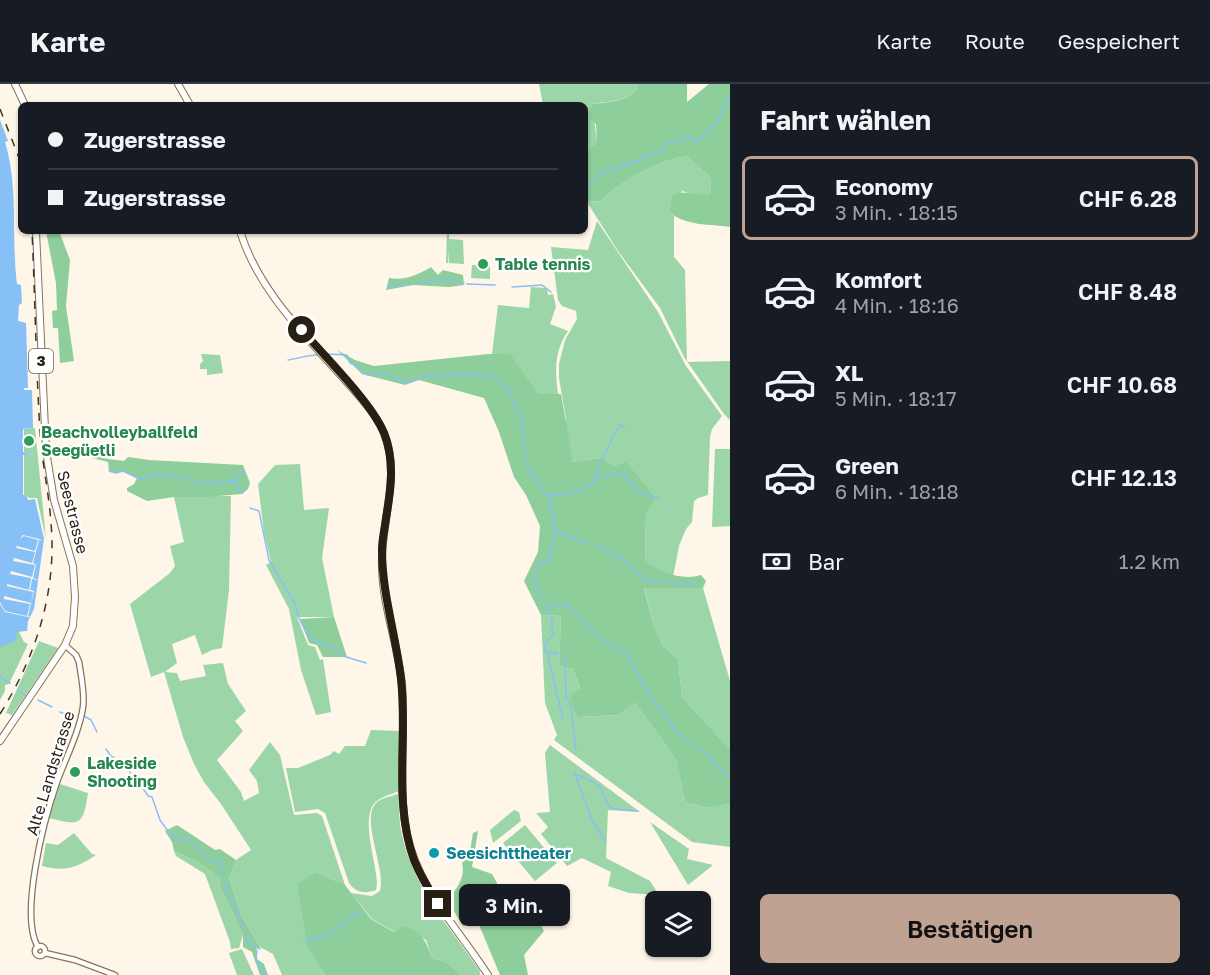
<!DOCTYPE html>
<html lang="de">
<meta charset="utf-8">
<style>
body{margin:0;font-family:"Golos Text",sans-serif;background:#20242c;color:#f1f3f6;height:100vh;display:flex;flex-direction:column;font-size:22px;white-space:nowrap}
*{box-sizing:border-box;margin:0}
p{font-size:20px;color:#9ea1a6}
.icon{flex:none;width:33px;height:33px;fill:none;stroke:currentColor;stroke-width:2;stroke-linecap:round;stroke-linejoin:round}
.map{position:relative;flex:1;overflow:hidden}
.panel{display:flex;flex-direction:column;background:#171b24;width:480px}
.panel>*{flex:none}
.hud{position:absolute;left:18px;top:18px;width:570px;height:132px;border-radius:9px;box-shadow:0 2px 4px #0004;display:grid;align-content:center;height:132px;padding:0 30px;background:#171b24}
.controls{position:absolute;left:645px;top:807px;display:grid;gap:12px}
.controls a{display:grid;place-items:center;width:66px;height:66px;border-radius:9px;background:#171b24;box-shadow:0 2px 4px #0004;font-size:30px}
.end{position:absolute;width:27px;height:27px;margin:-14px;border:8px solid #271f13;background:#fff;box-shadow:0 0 0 3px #fff}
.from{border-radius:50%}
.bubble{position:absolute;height:42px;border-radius:9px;background:#171b24;box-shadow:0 2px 4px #0004;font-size:20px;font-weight:600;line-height:42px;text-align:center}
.hud b{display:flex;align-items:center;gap:21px;height:57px;font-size:22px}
.hud b+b{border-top:2px solid #363941}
.hud i{width:15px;height:15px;background:#f1f3f6}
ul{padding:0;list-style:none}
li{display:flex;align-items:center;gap:18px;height:84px;margin:0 12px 9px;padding:0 18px;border:3px solid transparent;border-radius:9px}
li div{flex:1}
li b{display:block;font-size:22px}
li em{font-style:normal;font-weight:600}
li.selected{border-color:#c0a292}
li>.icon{width:54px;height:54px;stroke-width:1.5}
h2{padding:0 30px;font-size:27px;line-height:72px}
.pay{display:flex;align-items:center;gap:15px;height:66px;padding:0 30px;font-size:22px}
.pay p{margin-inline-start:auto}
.cta{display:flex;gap:12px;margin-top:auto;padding:12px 30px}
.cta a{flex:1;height:69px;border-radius:9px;background:#c0a292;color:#111;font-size:24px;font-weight:600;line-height:69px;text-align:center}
header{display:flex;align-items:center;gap:36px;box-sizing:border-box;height:84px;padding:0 30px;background:#171b24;border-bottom:2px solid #363941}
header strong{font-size:28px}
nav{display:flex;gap:33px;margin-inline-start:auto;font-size:21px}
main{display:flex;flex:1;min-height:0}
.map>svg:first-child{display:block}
</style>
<header>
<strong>Karte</strong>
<nav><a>Karte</a><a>Route</a><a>Gespeichert</a></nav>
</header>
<main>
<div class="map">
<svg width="730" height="891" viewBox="0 0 730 891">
<rect width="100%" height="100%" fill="#fef6e8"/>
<g fill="#9cd5a7">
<path d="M539,0H639C633,18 608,17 592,20L597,57L587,67L585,81V21H543Z"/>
<path d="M687,72L710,93L711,108L709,110L701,112L682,107L670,128L674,132V173L685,186L687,278L730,277V336L724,330L684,273L660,224L618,167L587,118L601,117C621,97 658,76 687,72Z"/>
<path d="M597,137L658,228L686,282L722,332L712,345L710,353L708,411L698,414L694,417L692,438L686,445L679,462L673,493L658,489L645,477L646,429L616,382L601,374L573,378L563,344L566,335L559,294V280L565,256L577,235L576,227L562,222L558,216L551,163L588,166Z"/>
<path d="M447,147H449V155L463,156L464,180L449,179V167L448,179H446Z"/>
<path d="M472,181L490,182V195L471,194Z"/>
<path d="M531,203L547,204L548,211L553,210L556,223L550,240L568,247C554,267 555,287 558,310H539L510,271L492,270L498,221L529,224Z"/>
<path d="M201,270L220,271L223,289L207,291V285H200V280L203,277Z"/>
<path d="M35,344L46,455L37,414H29L24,410V371L35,370L24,368V345Z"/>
<path d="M715,365H730V442L712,443Z"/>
<path d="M300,380L304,426L329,424L322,474L334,533H297L308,561L315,563L320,576L323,575L331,628L316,631L301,586L289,525L266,481L271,478L264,448L258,400L275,381Z"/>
<path d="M187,412H231L229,506L222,564L212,566L202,571L195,551L172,560L177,579L165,588L177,589L180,597L206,592L203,581L223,579L228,600L246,627L235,637L243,647L217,676L241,708L244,717L259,709L257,697L249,686L270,658L280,671L294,731L317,729L322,732L345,801L316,788L308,865L325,891H282L273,870L260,863L242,833L229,794L236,776L251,766L221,720L204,698L194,680L183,653L164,588L151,593L130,520L170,489L175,482L170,462L184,458L174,413Z"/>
<path d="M644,503L703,504L730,597V665L682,613L678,575L663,562L654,543Z"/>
<path d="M541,531L561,532L559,582L573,585L580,606V633L618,631L635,619L676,675L685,718L707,724L730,720V763L692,758L554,656L557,651L545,619Z"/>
<path d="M0,535L26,547L19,548L24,558L28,560L9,600L5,601V607L0,616Z"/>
<path d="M39,557L58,564L12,631L6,629Z"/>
<path d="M371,646L400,647L399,707C392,710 383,712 377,717C359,730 376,777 377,798L376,806C365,810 356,809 349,799L325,729L318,725L295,728L286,684H298L330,671L334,667L339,670L345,662H365Z"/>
<path d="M550,661L640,728L608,726L606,774L650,797L659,811L629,809L608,802L611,788L582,774L567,782L541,750L548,743L536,729L550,728L545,669Z"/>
<path d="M60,700L88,709C83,742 80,742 49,734Z"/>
<path d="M398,710C399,724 399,738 402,751C413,803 451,845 480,887V891H461L446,878L432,874L426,856L403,842L395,848L372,835L351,809L372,812L380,807C387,787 360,735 376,719C381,714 392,712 398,710Z"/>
<path d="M514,726L519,728L521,737L493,759L490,746Z"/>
<path d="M650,738L689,765L687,775L713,781L688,801Z"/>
<path d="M525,741L557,779L535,797L503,759Z"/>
<path d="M74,749L92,770L96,771C76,784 66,788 42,782L46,759L58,761Z"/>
<path d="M174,767L196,777L220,794L219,800L243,851L239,864L231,865L230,858L205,790L176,772Z"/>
<path d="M242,865L254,891H237L229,869Z"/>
</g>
<g fill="#8dce9a">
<path d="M639,0H687V18L709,0H730V143C712,140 683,142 670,128L672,112C689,104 692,113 709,110L711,108L710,93L687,72C658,76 621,97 601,117L585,118V81L587,67L597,57L596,40L589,35L592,20C608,18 633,18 639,0Z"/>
<path d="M46,147H59L70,176L66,222L74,277L60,279L58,244H53L52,227L57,226L56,199Z"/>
<path d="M431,183L438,191L443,186L463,191L464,201L449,203L413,201L386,206L389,194C405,197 418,191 431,183Z"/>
<path d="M337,266L355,276L374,282L488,270H510L539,310H561L573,378L601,374L616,382L626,378L655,414L646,429L645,477C660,488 682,497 701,491L706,497L703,504H644L654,543L663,562L678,575L682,613L730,665V720L707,724L685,718L676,675L635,619L618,631L579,633L572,624L571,611L580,605L573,585L559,582L561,532L541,531L524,497L538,468L540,442L526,411L514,393L499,348L484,314L419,296L405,301L362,290Z"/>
<path d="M70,361L108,375L124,377L128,373L149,376L243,381L250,399L248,405L242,410L206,413H174L147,417L127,407V404L134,400L137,394L123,387L116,389L109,387L108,378L69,368Z"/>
<path d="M334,533L347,573H323L317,561L309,559L300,535Z"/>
<path d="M177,741L215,766L220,765L236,776L229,794L242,833L260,863L256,865L257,875L264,880L268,891H260L252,868L243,863V851L219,800L220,794L196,777L174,767L172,758L165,747Z"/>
<path d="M478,747L472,783L492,790L504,812L521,829L533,827L544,847L524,871L528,891H500L477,836L463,842L447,816C456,806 466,794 462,779L469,773L473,749Z"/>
<path d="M316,788L345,801L371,835L394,848L403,842C421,846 426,857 432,874L446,878L461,891H325L308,865L297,800Z"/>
</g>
<path fill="#86c0f6" d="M0,36L8,57L5,58C19,104 11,153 17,200L21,201L22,219L19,221L18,237L26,239L28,304H24V306H32L33,344L23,345V368L35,370L23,371V411H26L28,416L35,415L44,455L34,525L28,537L27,547H20L16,550L17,556L0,563Z"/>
<path fill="#fef6e8" d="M23,451L43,456H39L33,479L36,481L33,494L40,496L32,495L30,506L34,507L28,532L33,534L5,528L0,520V518L5,527L27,532L30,520L4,515V512L31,519L33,508L7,502V500L29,506L31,494L10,490L11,487L32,493L35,481L13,477L14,474L32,479L35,468L16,464L17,462L35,467L38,456L24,452L20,455Z"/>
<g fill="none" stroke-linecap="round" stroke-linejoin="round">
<g stroke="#86c0f6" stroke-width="1.5">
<path d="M585,103L598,94L601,88L605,89L608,83L616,88L622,81H628L633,77L639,78L644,71L652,72L659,67H663L669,58L681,57L684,54L691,52L696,57H699C705,47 710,47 716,39C723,32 722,20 730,12"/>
<path d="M420,199L450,195L464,199"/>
<path d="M467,200L495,201"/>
<path d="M512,203L542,201L551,208"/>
<path d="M388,204L397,201L411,199"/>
<path d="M328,270L347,271L350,279L360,283L362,289L368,291L389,289L400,298L406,299L429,291L443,292L462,290L493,293L508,305L522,337L526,380L542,405L549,412L555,445L549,476L541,478L534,493L540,513"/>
<path d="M288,276C297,275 310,270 318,271"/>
<path d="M109,387L116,389L123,387L140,395L149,392L165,391L187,394L196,400L236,397L238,405L242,409"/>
<path d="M595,395C597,385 614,349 620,341L625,344"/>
<path d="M232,397L243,387"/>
<path d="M588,405L595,395L600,392L611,391L614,389L624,391L638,408L658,414"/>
<path d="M550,412L585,406"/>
<path d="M250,424L259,427L269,476L295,520L299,534L306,548L314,556L322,560H329L343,572L366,579"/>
<path d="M555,445L569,453L589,460"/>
<path d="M595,461C612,468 633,481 645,496L669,499"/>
<path d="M674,499L698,501"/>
<path d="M539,515L547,521L567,520L594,549L627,572L654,618L680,652L711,673L715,681L730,693"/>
<path d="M546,524L551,529L553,551C547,556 543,560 546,568L561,570"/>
<path d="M550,570L548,573L563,635"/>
<path d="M565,574L566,615L570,619L576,666"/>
<path d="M0,593L10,599"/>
<path d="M18,606L26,612"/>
<path d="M38,616L52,623"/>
<path d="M60,628L70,632"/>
<path d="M84,632L91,636L97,648"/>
<path d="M106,665L111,672L130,684V690C132,691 147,709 148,712L152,713L160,736L170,750L175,754H186L202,767L205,773L210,777H220L221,792"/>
<path d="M575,690L592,697L601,704L609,722L615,725L638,727"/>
<path d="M575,690L592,736L605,757"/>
<path d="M224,799L245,846"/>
<path d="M248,850V858L260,865"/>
<path d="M303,857L328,852L353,832L362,828"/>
<path d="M257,866L256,877L264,885V891"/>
<path d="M412,891V890"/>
</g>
<defs>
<g id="minor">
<circle cx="40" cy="867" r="5"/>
<path d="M38,863C19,832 44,736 56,701C64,677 79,650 83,623C85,609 81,592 79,578L76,571L65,561"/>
<path d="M45,869L75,876L115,891"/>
</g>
<g id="major">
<path d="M15,0L25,21"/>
<path d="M178,0L190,21"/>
<path d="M240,147C258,206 304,250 344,295C359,312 378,331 386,354C400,397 380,440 382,484C383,523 398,561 402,600C406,650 397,701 407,750C418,804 459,846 488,891"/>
<path d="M0,657L65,561L73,542L75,513L73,482L54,416L46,367L36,147"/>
</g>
</defs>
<use href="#minor" stroke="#877456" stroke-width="7"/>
<use href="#major" stroke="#877456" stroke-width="8"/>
<use href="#minor" stroke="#fff" stroke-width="4.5"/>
<use href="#major" stroke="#fff" stroke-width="6"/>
<g stroke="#3d3529" stroke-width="1.5" stroke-dasharray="8 8" stroke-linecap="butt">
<path d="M0,25L21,79"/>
<path d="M0,630C36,572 57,508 51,439C49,409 42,379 40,348C36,281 35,214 32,147"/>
</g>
</g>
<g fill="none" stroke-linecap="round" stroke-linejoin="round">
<path stroke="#271f13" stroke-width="8" d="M302,246C326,274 371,318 384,349C395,377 391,405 386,434C385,444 382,455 382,466C382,510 396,551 401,595C408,655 393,718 414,776C420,791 429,806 438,820"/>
</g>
<g fill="#2e9e5b" stroke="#fff" stroke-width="2">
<circle cx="483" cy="180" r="6"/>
<circle cx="29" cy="357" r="6"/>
<circle cx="75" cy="688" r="6"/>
</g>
<circle fill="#0f9aa8" stroke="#fff" stroke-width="2" cx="434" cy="769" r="6"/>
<g text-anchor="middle" stroke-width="4.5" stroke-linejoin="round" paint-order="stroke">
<rect fill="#fff" stroke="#68625a" stroke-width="1.5" x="29" y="265" width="24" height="24" rx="4.5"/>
<g font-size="15" font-weight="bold" fill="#271f13">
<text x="41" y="282">3</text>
</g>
<g font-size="16" font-weight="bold" fill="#27864d" stroke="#fff" text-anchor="start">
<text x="495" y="186">Table tennis</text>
<text x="41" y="354">Beachvolleyballfeld<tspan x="41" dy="18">Seegüetli</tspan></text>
<text x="87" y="685">Lakeside<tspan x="87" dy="18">Shooting</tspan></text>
</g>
<g font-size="16" fill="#271f13" stroke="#fff">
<text transform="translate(73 428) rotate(76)" y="6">Seestrasse</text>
<text transform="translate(50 689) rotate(-73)" y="6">Alte Landstrasse</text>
</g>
<g font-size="16" font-weight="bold" fill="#0d838f" stroke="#fff" text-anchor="start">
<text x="446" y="775">Seesichttheater</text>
</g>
</g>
</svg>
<div class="controls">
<a><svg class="icon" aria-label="layers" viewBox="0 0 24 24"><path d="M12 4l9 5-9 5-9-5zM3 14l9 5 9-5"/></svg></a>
</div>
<i class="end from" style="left:302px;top:246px"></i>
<i class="end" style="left:438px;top:820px"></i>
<div class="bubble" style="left:459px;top:800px;width:111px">3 Min.</div>
<div class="hud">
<b><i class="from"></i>Zugerstrasse</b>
<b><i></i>Zugerstrasse</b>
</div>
</div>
<section class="panel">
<h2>Fahrt wählen</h2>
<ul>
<li class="selected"><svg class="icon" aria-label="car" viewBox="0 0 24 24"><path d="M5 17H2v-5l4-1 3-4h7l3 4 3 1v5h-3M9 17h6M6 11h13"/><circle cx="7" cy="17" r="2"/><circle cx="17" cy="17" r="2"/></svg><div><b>Economy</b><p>3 Min. · 18:15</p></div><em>CHF 6.28</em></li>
<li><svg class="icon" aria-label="car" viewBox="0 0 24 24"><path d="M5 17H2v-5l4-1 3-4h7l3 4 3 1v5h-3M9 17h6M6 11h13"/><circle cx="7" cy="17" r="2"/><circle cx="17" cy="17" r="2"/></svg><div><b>Komfort</b><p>4 Min. · 18:16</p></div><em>CHF 8.48</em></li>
<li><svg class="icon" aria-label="car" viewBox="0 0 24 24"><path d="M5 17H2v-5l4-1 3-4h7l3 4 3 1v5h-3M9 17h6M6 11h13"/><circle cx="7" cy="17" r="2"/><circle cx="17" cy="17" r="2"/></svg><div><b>XL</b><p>5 Min. · 18:17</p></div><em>CHF 10.68</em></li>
<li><svg class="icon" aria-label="car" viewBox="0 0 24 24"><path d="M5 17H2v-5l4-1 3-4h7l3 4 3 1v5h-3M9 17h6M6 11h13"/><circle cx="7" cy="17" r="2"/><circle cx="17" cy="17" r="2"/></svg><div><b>Green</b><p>6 Min. · 18:18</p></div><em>CHF 12.13</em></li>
</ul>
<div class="pay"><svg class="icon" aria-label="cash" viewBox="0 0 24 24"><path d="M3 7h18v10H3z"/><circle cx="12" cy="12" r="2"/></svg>Bar<p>1.2 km</p></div>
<div class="cta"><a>Bestätigen</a></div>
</section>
</main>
